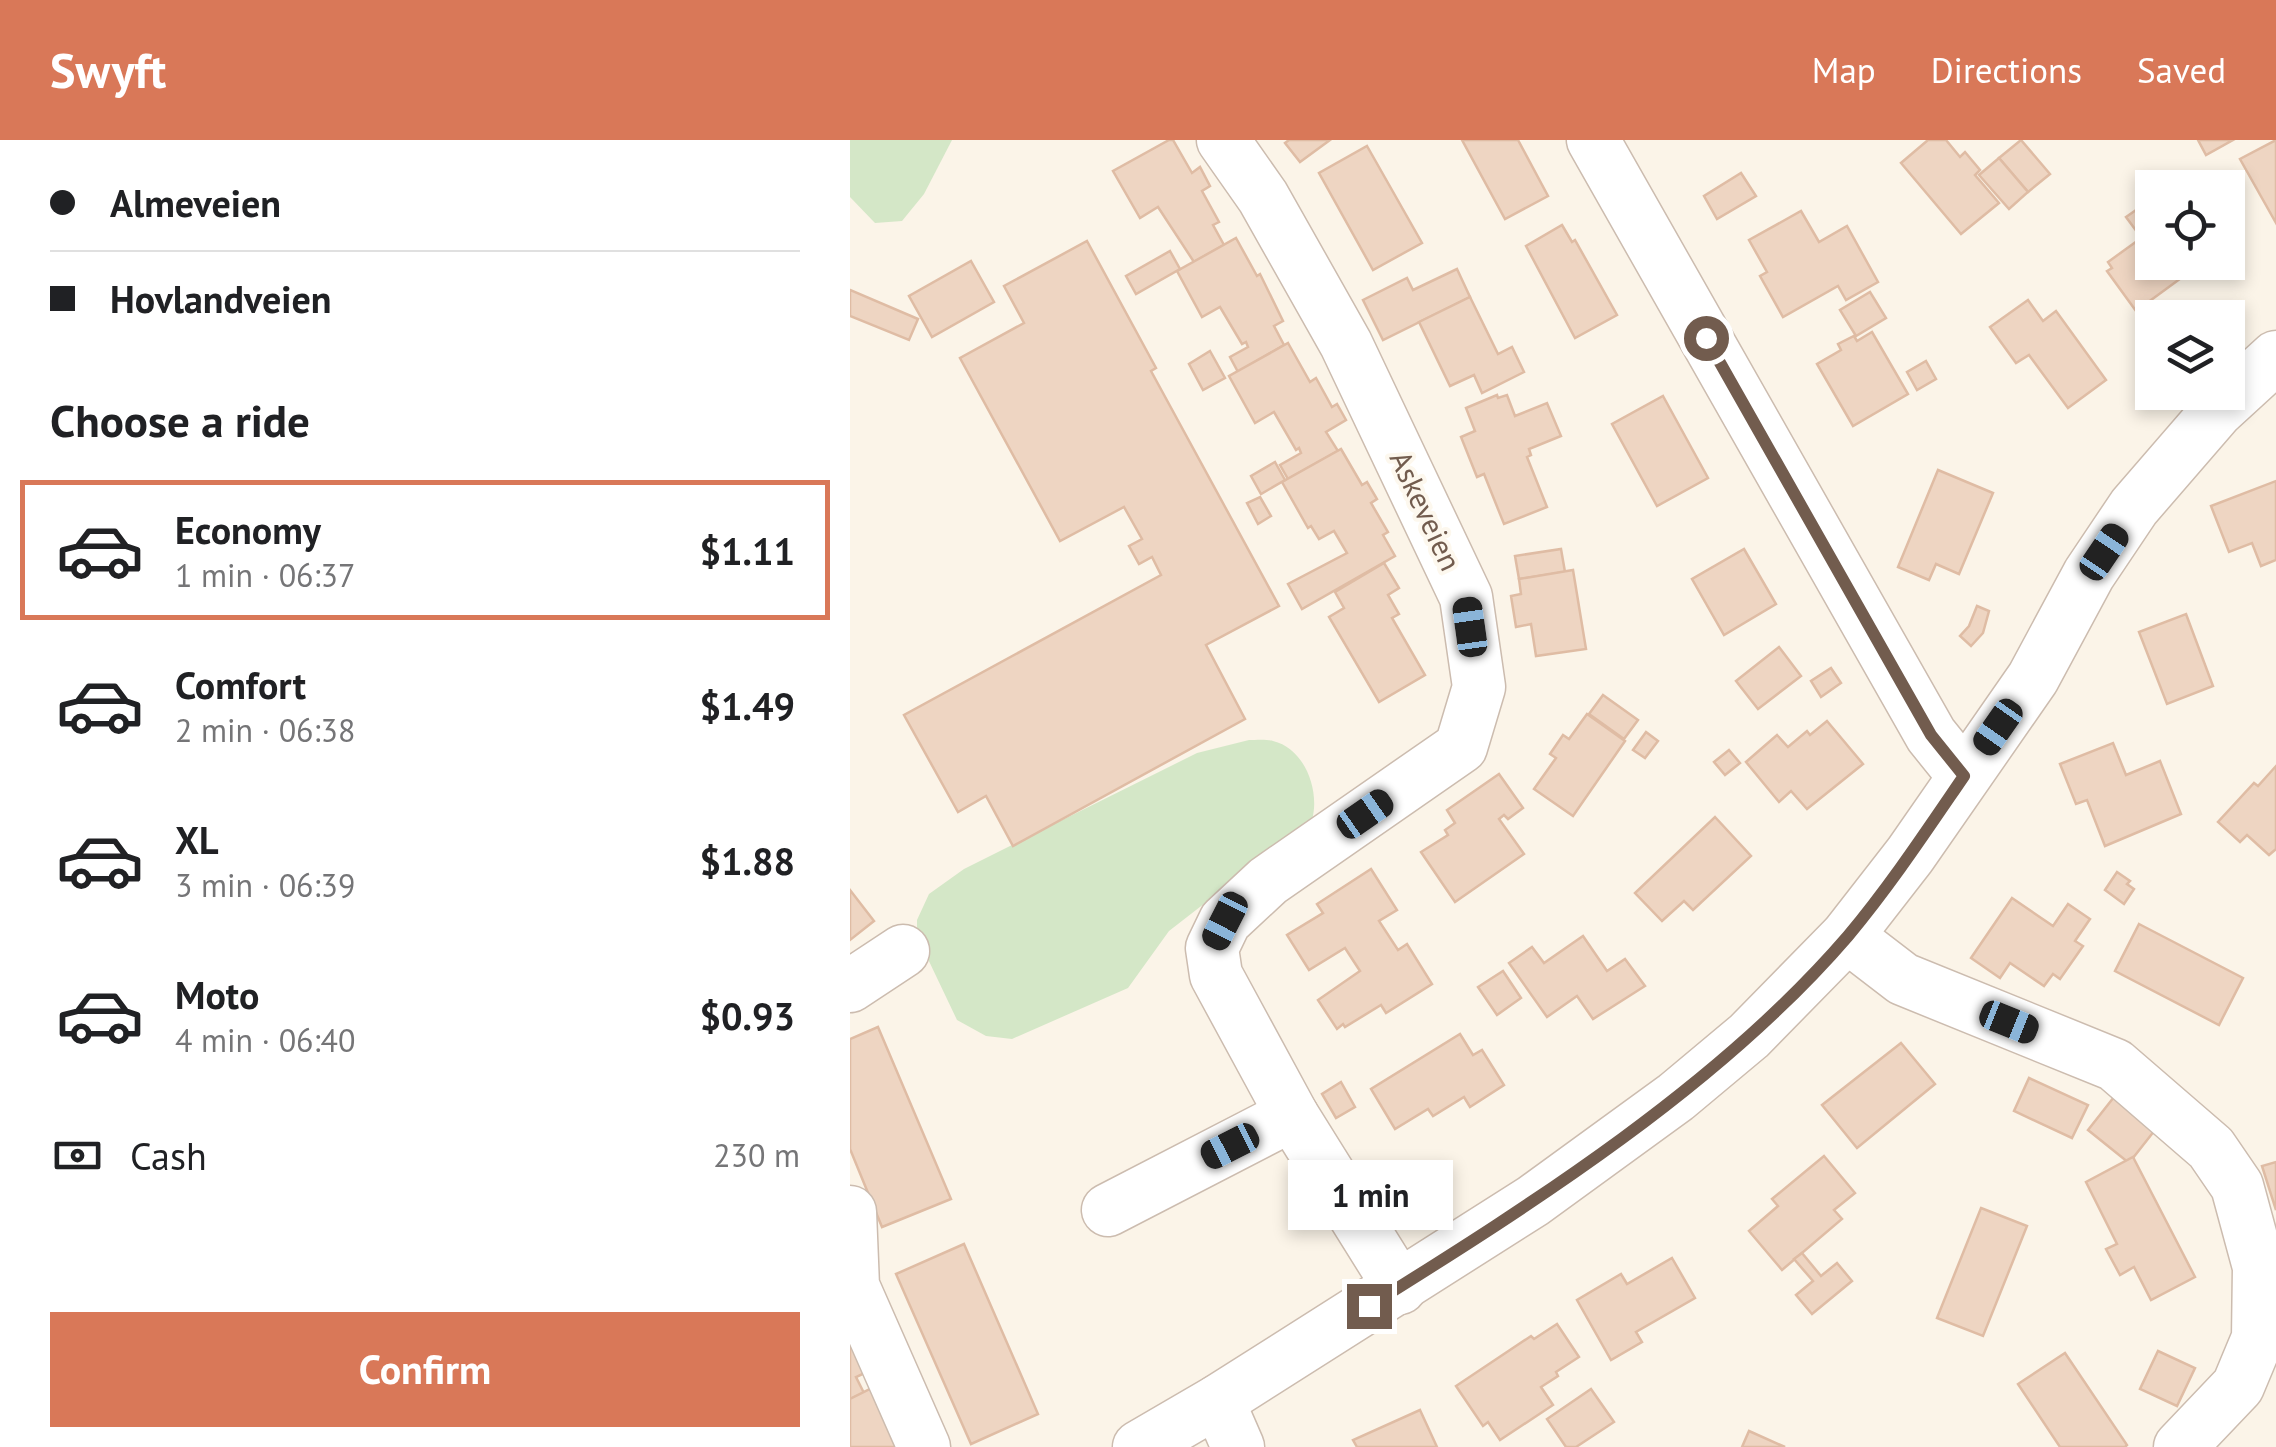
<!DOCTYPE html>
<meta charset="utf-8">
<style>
body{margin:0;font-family:"PT Sans",sans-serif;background:#f6f6f6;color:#202124;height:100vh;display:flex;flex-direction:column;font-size:38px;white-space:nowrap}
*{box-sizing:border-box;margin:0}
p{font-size:32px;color:#757577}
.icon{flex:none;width:55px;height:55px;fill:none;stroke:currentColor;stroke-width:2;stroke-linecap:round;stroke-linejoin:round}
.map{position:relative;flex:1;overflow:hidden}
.drawer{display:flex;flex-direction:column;background:#fff;width:850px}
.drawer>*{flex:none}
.guide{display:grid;align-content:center;height:220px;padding:0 50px;background:#fff}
.fabs{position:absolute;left:1285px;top:30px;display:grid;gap:20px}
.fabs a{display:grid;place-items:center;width:110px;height:110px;border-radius:0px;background:#fff;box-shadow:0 5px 15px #0003;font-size:50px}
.end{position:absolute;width:45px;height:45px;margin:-22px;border:12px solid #725c4e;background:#fff;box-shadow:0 0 0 5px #fff}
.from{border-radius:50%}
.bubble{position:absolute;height:70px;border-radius:0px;background:#fff;box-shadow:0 5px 15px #0003;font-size:32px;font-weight:600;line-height:70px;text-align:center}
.car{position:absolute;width:30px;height:60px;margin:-30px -15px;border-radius:12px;box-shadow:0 0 8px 2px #0007;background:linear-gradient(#222 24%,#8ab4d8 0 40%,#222 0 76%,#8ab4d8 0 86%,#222 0)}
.guide b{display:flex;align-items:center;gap:35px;height:95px;font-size:38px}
.guide b+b{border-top:2px solid #e0e0e0}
.guide i{width:25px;height:25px;background:#202124}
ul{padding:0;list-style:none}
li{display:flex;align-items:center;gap:30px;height:140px;margin:0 20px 15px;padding:0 30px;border:5px solid transparent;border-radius:0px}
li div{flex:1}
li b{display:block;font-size:38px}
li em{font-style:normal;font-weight:600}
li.on{border-color:#d97858}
li>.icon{width:90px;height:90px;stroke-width:1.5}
h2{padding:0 50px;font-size:45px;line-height:120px}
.pay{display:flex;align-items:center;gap:25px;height:110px;padding:0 50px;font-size:38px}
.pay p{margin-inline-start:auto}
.action{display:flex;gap:20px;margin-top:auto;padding:20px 50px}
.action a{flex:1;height:115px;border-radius:0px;background:#d97858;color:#fff;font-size:40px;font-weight:600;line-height:115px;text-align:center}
header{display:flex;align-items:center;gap:60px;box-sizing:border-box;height:140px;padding:0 50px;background:#d97858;color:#fff}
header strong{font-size:48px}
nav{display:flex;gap:55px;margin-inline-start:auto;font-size:35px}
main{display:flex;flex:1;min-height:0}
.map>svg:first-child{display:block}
</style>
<header>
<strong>Swyft</strong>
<nav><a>Map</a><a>Directions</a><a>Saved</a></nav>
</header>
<main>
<section class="drawer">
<div class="guide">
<b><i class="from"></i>Almeveien</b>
<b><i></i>Hovlandveien</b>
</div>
<h2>Choose a ride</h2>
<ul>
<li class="on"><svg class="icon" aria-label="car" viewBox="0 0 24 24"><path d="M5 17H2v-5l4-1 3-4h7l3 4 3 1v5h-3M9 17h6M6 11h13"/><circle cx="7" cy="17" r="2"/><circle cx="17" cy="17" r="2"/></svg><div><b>Economy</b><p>1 min · 06:37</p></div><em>$1.11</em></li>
<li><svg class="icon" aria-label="car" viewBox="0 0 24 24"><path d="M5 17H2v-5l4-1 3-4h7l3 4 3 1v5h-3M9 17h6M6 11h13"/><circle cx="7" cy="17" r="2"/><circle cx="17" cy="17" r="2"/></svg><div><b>Comfort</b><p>2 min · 06:38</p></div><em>$1.49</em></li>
<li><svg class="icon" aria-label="car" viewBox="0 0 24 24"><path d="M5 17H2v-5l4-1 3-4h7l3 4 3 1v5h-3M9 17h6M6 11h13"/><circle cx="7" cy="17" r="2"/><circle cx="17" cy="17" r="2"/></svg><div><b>XL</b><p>3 min · 06:39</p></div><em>$1.88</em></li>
<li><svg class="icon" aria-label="car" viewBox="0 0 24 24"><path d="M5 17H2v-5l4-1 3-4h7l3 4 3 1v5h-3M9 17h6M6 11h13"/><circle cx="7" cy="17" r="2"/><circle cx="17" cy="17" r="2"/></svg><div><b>Moto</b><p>4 min · 06:40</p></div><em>$0.93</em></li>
</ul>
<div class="pay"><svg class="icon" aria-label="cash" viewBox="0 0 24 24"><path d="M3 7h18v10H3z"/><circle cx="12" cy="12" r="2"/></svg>Cash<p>230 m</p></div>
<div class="action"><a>Confirm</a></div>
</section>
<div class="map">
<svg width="1426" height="1307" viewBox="0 0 1426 1307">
<rect width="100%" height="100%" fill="#fbf4e8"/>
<g fill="#d4e7c7">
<path d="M0,0H102L74,54L52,81L25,83L0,57Z"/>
<path d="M399,600C406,600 416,599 423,601C456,609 470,652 462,680L319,791L278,848L162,899L136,896L107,880L67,796V780L79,754L114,729L347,613Z"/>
</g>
<g fill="#eed5c2" stroke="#dfbca4" stroke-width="2.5">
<path d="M319,0H323L342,33L350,27L360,46L352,51L369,82L363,85L374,105L344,122L308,67L290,78L263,31Z"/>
<path d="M439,0H480L450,22L435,3Z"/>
<path d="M612,0H668L698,56L655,79Z"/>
<path d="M1078,0H1096L1110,17L1115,12L1130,30L1125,35L1149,63L1111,94L1051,23Z"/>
<path d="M1171,0L1200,34L1178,52L1149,18Z"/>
<path d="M1348,0H1383L1356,15Z"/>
<path d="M1426,0V83L1390,19Z"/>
<path d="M517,6L572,103L523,130L469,33Z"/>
<path d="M1149,18L1178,52L1159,69L1129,35Z"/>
<path d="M891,33L906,56L867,79L854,56Z"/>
<path d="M1299,61L1302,65V86L1290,96L1276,77Z"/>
<path d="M951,71L969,102L997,86L1028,142L996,160L988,146L933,177L910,136L917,132L899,100Z"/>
<path d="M712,85L722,102L725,100L767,175L725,198L676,106Z"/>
<path d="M1294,96L1298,102L1302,99V122H1353L1286,171L1257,131L1262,128L1258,122Z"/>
<path d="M386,98L407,136L410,134L433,181L424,186L434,205L388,232L380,217L398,207L396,202L392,204L370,167L352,177L327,131Z"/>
<path d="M237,101L306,228L301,231L429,466L356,505L395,579L163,706L136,656L108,672L54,575L311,435L302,417L289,424L279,406L292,399L274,367L210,401L110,218L174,183L154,146Z"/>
<path d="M320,111L330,129L286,154L276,136Z"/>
<path d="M121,121L144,162L82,197L59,156Z"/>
<path d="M607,129L620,157L533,200L513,160L557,138L563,150Z"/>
<path d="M0,150L68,179L59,200L0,176Z"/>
<path d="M1020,152L1036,178L1006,196L990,170Z"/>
<path d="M620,157L648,214L662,207L674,232L632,253L624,235L600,246L569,182Z"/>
<path d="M1178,160L1193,181L1206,171L1256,240L1218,268L1179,215L1166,223L1140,187Z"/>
<path d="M1022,192L1058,254L1003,286L967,224L991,210L988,204L1004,196L1007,201Z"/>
<path d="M438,203L460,242L466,238L482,267L487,264L496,280L476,292L488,311L438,339L430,325L451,313L449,308L446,310L424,272L405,283L379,236Z"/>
<path d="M360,211L375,238L353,250L339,224Z"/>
<path d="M1076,221L1086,239L1067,250L1057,232Z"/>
<path d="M647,255L648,258L657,255L665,276L697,263L711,296L679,309L681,315L677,317L697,367L654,384L634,334L627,337L611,297L625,291L616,268Z"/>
<path d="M813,256L858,338L807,366L762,284Z"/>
<path d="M491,309L512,345L517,342L527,359L521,363L538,392L533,395L545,416L452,469L438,444L497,413L484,391L469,399L461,386L458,388L432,342Z"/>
<path d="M425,322L435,340L411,354L401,336Z"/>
<path d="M1088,330L1143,353L1109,434L1086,424L1079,440L1048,427Z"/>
<path d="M1426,341V420L1411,426L1402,403L1379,412L1361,366Z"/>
<path d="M410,357L421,376L408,384L397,363Z"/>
<path d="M711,409L715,432L669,439L665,416Z"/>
<path d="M894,409L926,464L874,495L842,439Z"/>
<path d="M534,423L549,448L538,455L549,474L542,478L575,535L529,562L479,477L494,468L485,452Z"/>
<path d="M723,430L736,509L686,516L681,484L666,487L661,456L671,454L669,439Z"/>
<path d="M1127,466L1139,471L1133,493L1121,506L1110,496L1119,486Z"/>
<path d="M1336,474L1363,546L1317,564L1289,492Z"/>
<path d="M929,507L951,536L908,569L886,541Z"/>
<path d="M981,528L991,543L971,557L961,541Z"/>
<path d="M753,555L788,580L774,599L739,574Z"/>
<path d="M737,574L775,601L723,676L684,649L706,618L700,614L713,595L719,599Z"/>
<path d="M977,581L1013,624L957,669L941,651L929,662L896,622L927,595L938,607L957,591L960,595Z"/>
<path d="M796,592L808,601L795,618L783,610Z"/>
<path d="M1263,603L1276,635L1310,621L1331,674L1255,706L1237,660L1226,664L1210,624Z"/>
<path d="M879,610L890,623L875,635L864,622Z"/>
<path d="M1426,626V709L1419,715L1397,695L1390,702L1368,682L1404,643L1408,646Z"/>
<path d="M649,634L673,668L658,679L654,675L649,679L674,714L605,762L571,712L598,695L595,690L605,683L597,670Z"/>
<path d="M865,677L901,716L843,770L834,761L812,781L785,753Z"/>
<path d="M521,729L547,770L529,781L548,810L557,804L582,844L536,873L531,865L495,887L493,884L487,889L468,860L510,831L495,808L459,830L437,795L473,773L467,764Z"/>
<path d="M1267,732L1280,741L1277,744L1284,749L1274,764L1255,750Z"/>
<path d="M0,750L24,781L0,800Z"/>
<path d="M1162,758L1203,786L1218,764L1240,779L1225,801L1233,806L1210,839L1203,834L1194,846L1160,823L1150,838L1121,818Z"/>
<path d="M1289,784L1393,838L1369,885L1265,831Z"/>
<path d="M733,796L757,831L775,819L795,846L743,879L727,856L697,877L659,823L682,807L694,823Z"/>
<path d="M653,831L671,858L647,875L628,847Z"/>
<path d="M28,887L101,1059L32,1087L0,1009V899Z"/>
<path d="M610,894L623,915L632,910L654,945L620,967L614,957L583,976L578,969L545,989L521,949Z"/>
<path d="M1051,903L1085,944L1007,1008L972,965Z"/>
<path d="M1179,938L1238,965L1222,998L1164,971Z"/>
<path d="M491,942L505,967L486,978L472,954Z"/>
<path d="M1264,957L1305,990L1279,1023L1238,990Z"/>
<path d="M974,1016L1005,1053L984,1070L992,1079L932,1130L899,1091L928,1066L922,1059Z"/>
<path d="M1283,1017L1345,1137L1301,1160L1284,1127L1270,1135L1256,1109L1267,1104L1236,1042Z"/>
<path d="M1426,1022V1070L1412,1026Z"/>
<path d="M1131,1068L1177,1086L1133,1196L1087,1178Z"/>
<path d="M114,1104L188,1274L121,1304L46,1134Z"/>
<path d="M952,1113L971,1136L987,1123L1002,1141L962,1174L946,1155L963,1141L944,1119Z"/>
<path d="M822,1118L845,1158L786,1192L792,1202L761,1220L727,1160L771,1134L777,1144Z"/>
<path d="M0,1180L17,1232L6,1237L14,1253L0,1259Z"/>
<path d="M707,1184L729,1217L706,1232L708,1236L691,1247L703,1265L650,1300L638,1282L633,1286L606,1246L681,1196L684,1199Z"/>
<path d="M1308,1211L1345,1228L1327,1266L1290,1249Z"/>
<path d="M1215,1213L1277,1305L1275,1307H1210L1168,1244Z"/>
<path d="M24,1247L53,1307H0V1259Z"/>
<path d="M741,1249L764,1282L726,1307H716L697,1279Z"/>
<path d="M570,1270L587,1307H507L503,1300Z"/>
<path d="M899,1291L935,1307H892Z"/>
</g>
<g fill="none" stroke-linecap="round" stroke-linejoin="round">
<defs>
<g id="minor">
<path d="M373,0L413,57L496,204L616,457L629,547L611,607L418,741L375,781L362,808L366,835L442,975L550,1148"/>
<path d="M743,0L1081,595L1114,636"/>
<path d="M997,796L1053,839L1265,925L1361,1008L1387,1046L1409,1127L1408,1198L1388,1246L1330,1307"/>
<path d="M0,846L53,811"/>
<path d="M258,1070L442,975"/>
<path d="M0,1072L3,1146L74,1307"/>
<path d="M368,1261L388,1307"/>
<path d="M289,1307L368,1261L683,1061L826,957L899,896L997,796L1060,715L1183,538L1239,434L1284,367L1367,271L1426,217"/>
</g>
</defs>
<use href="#minor" stroke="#ccbcaf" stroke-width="55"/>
<use href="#minor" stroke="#fff" stroke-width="52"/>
</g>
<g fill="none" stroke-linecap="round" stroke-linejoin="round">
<path stroke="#725c4e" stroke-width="12" d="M519,1166C684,1063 870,945 998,796C1040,746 1077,690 1114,636L1081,595L856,198"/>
</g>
<g text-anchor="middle" stroke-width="8" stroke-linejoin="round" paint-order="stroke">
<g font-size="30" fill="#725c4e" stroke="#fdf8ee">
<text transform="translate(575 371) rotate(65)" y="10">Askeveien</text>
</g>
</g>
</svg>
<div class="fabs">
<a><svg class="icon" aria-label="locate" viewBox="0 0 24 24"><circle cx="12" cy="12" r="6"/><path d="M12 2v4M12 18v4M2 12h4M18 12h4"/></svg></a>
<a><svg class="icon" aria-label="layers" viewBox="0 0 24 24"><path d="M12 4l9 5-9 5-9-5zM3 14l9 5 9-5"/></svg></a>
</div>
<i class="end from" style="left:856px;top:198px"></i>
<i class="end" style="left:519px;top:1166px"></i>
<div class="bubble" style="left:438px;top:1020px;width:165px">1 min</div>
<i class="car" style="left:1254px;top:412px;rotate:34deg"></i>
<i class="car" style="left:620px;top:487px;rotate:352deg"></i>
<i class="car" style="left:1148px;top:587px;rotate:215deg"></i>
<i class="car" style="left:515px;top:674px;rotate:55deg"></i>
<i class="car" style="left:375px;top:781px;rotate:207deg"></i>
<i class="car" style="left:1159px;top:882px;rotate:112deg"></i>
<i class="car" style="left:380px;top:1006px;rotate:243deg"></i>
</div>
</main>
